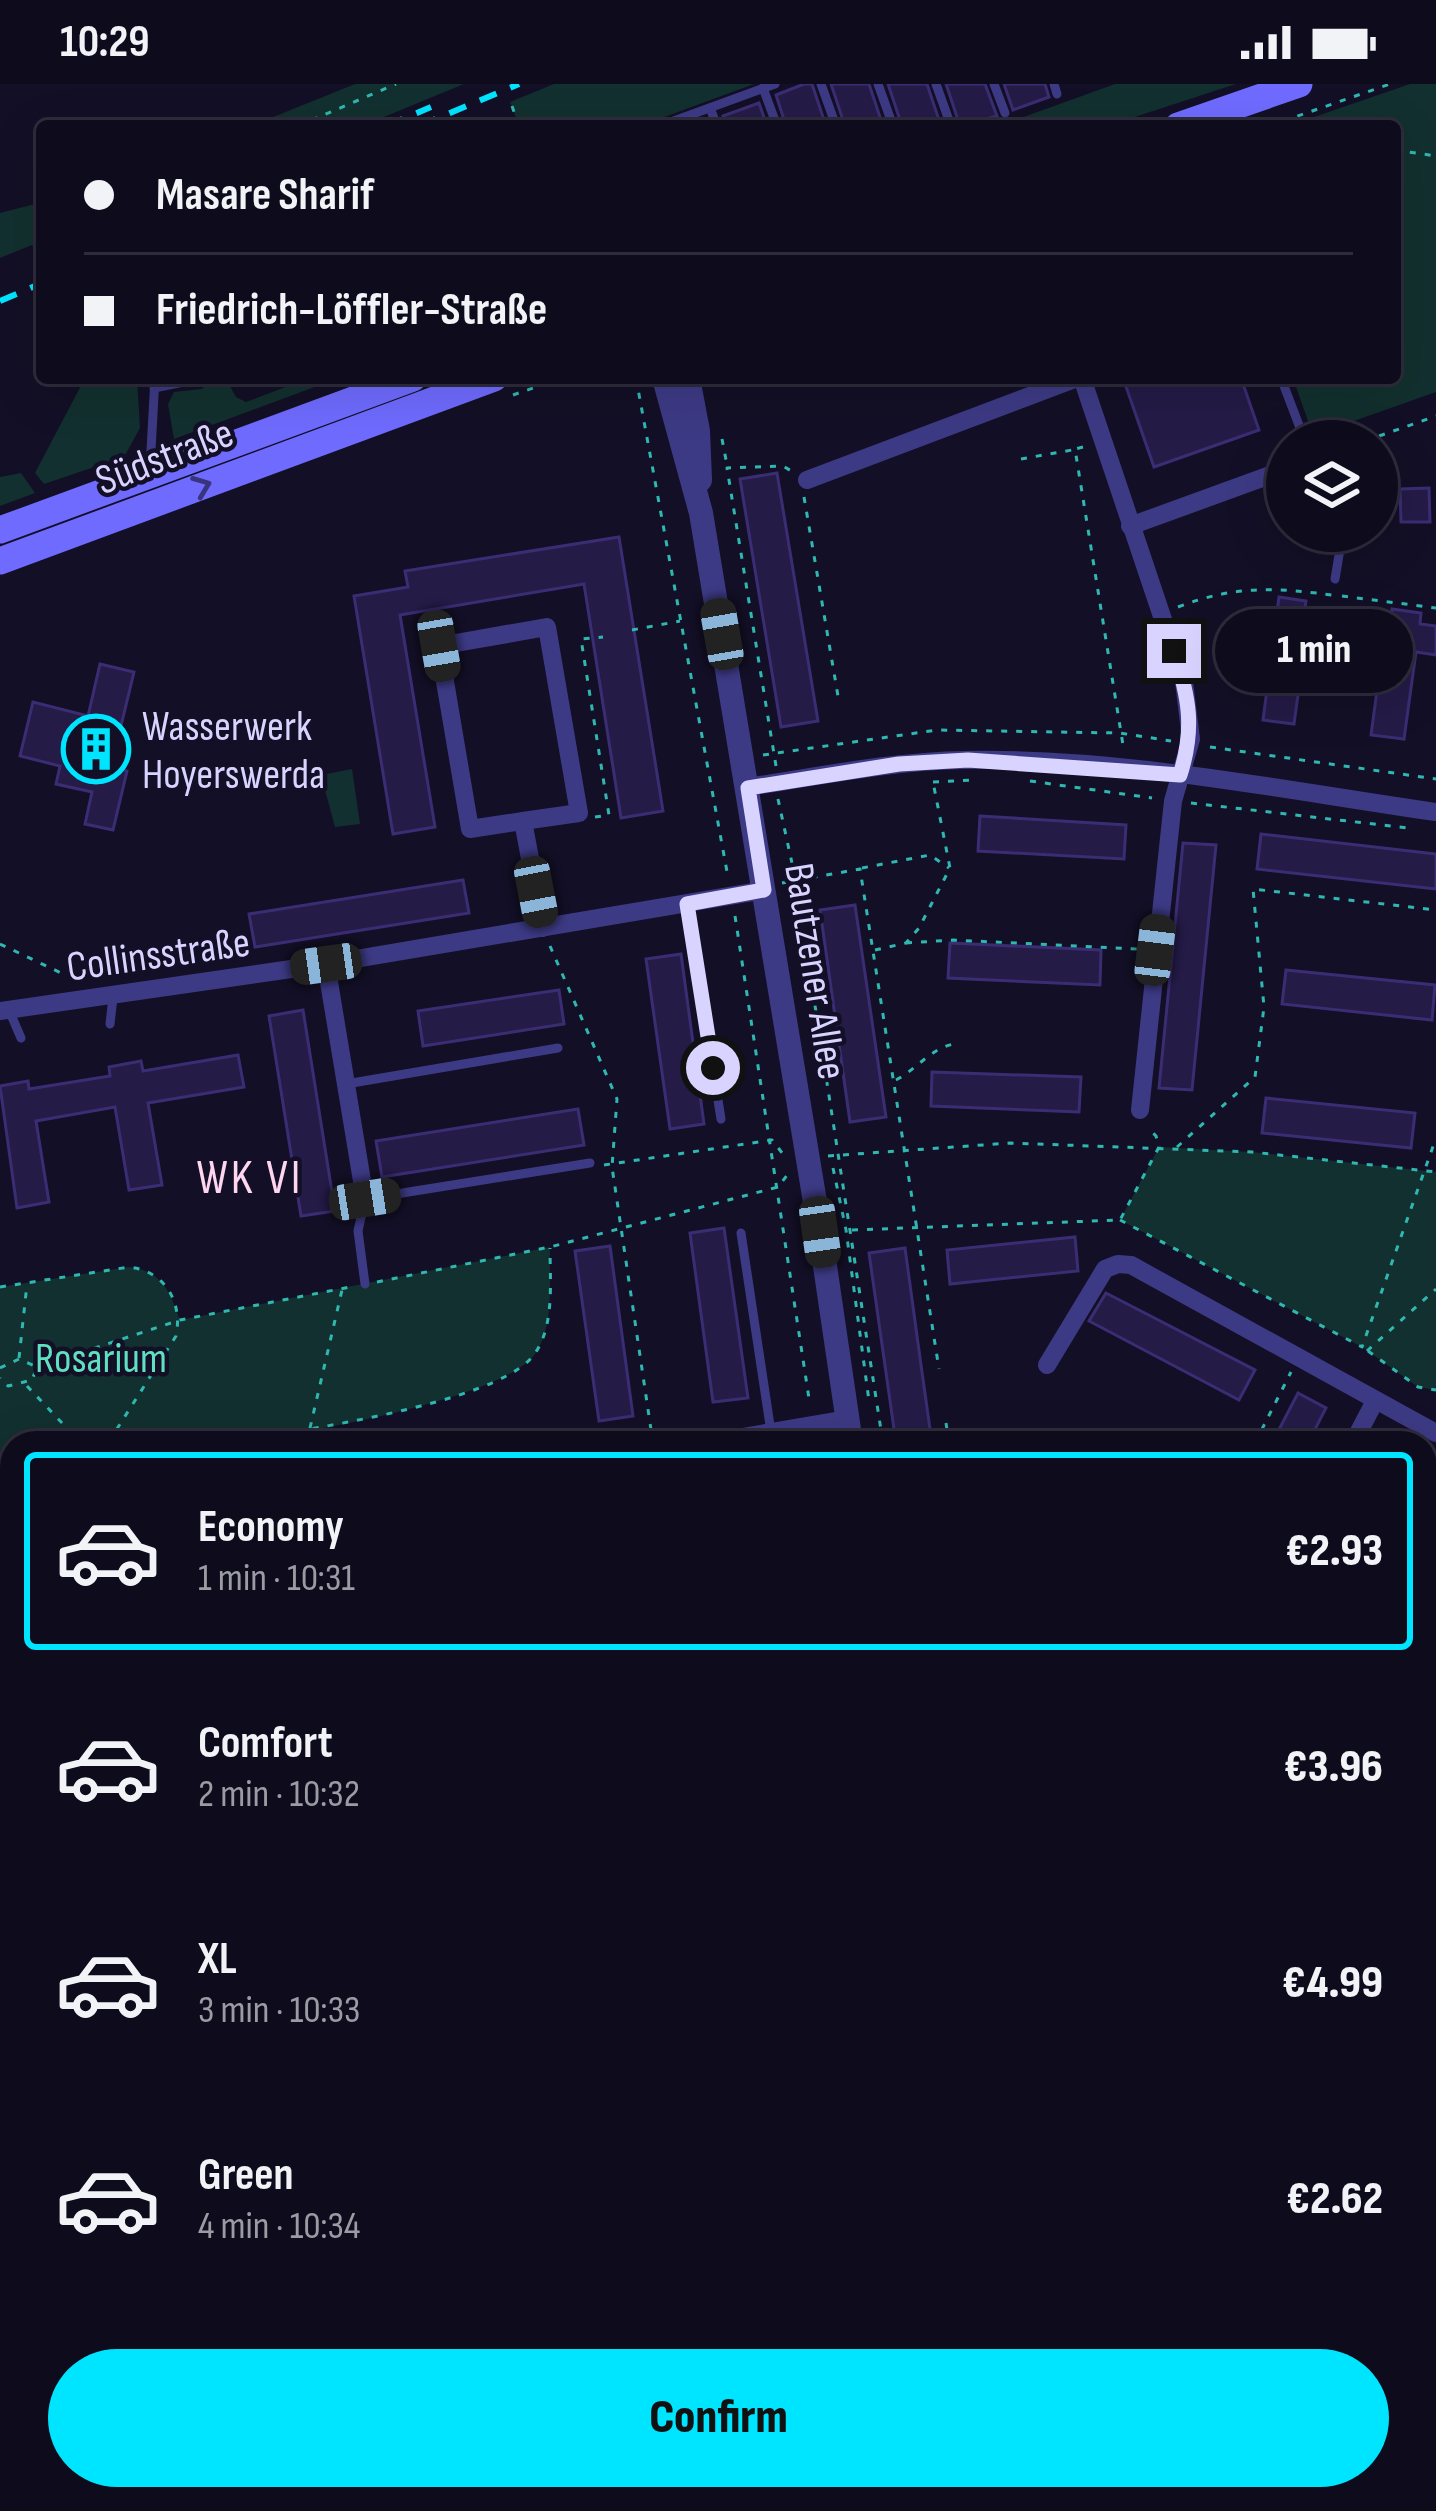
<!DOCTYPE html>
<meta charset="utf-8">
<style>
body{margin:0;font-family:"Sofia Sans Condensed",sans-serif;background:#1c1929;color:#f1f3f6;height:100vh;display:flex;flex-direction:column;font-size:45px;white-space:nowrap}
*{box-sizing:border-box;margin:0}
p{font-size:39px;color:#9b9ba3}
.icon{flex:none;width:66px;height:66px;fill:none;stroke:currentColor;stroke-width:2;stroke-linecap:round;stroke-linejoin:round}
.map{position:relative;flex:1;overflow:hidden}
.panel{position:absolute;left:0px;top:1347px;width:1437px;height:1080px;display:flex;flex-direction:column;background:#0e0b1c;border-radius:36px 36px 0 0;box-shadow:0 12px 48px #0002,0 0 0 3px #2e2b3b}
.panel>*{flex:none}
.banner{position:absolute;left:36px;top:36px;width:1365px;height:264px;border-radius:12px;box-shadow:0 12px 48px #0002,0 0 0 3px #2e2b3b;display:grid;align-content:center;height:264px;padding:0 48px;background:#0e0b1c}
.fabs{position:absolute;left:1266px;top:336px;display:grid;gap:24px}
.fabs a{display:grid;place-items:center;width:132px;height:132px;border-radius:50%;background:#0e0b1c;box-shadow:0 12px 48px #0002,0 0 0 3px #2e2b3b;font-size:60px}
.end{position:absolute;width:54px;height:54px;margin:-27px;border:15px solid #d9d4ff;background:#111;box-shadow:0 0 0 6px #111}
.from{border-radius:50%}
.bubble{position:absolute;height:84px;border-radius:42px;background:#0e0b1c;box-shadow:0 12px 48px #0002,0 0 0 3px #2e2b3b;font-size:39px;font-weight:800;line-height:84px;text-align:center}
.car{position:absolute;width:36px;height:72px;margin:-36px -18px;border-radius:15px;box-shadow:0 0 9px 3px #0007;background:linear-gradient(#222 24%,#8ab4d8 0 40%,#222 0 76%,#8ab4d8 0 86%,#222 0)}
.banner b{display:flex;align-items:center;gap:42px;height:114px;font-size:45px}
.banner b+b{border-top:3px solid #2e2b3b}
.banner i{width:30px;height:30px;background:#f1f3f6}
ul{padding:21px 0 0;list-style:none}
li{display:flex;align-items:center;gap:36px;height:198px;margin:0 24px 18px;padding:0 24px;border:6px solid transparent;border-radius:12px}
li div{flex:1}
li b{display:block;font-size:45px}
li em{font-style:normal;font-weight:800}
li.selected{border-color:#00e5ff}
li>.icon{width:108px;height:108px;stroke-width:1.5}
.cta{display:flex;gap:24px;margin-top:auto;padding:24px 48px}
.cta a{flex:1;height:138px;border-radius:72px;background:#00e5ff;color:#111;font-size:48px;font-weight:800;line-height:138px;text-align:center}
.status{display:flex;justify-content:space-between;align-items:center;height:84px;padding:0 60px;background:#0e0b1c;direction:ltr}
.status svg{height:33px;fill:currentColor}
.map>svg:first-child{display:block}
</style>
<div class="status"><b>10:29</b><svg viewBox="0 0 49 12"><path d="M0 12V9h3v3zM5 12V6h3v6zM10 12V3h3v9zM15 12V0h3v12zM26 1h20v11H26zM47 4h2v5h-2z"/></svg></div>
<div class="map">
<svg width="1436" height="2427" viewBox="0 0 1436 2427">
<rect width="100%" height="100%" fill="#130f26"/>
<g fill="#12302f">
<path d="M355,0H464L362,42H251Z"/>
<path d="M554,0H754L640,42H519L510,18Z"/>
<path d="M1115,0H1236L1107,42H999Z"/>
<path d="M1410,0H1436V308L1320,349L1308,337L1293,294H1395V42H1288Z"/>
<path d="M35,120L42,121V167L37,169L32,161L0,174V129Z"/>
<path d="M85,294H137L140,344L124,373L44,400L35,389Z"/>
<path d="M309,294H339L174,355L168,320L174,308L201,305L214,297L230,302L236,313L246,318Z"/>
<path d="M21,389L35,409L0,422V393Z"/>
<path d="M352,685L360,740L335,743L321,691Z"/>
<path d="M1159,1063L1252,1068L1436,1088V1306L1418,1303L1362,1263L1120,1136Z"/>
<path d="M550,1163C549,1196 555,1241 535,1270C503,1316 281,1355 222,1359C153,1364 82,1359 12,1359V1394L0,1396V1203L129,1183C162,1187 170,1207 180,1236Z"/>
<path d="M459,2415H542L535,2427H452Z"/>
</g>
<g fill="#241b47" stroke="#3b2d73" stroke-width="3">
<path d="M804,0H812L826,42H786L776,11Z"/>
<path d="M831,0H869L883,42H845Z"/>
<path d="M888,0H927L941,42H902Z"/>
<path d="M946,0H985L997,32L960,42Z"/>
<path d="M1004,0H1045L1049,13L1013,26Z"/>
<path d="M759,19L767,42H726L723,32Z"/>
<path d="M1123,294H1241L1259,346L1154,383Z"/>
<path d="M777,389L818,637L781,643L740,395Z"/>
<path d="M1429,404L1430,438H1401L1400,405Z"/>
<path d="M619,453L663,727L621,734L584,500L400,531L435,743L393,750L354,512L408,503L405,487Z"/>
<path d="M1279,513L1306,517L1304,529L1390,540L1392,525L1421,529L1420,540L1436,542V571L1416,568L1404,655L1371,651L1383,562L1306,553L1294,640L1263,636Z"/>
<path d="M100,580L134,588L111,683L127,687L113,746L85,740L92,708L56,700L60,682L20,672L33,618L88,632Z"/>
<path d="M980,732L1126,741L1124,775L978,767Z"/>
<path d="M1261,750L1436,770V805L1257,785Z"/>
<path d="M1183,759L1216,761L1192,1006L1159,1004Z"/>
<path d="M463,796L469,829L255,863L249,830Z"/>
<path d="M855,821L886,1033L850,1038L820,826Z"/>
<path d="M950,859L1101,866L1100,901L948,894Z"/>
<path d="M681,870L704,1040L670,1045L646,875Z"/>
<path d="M1286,886L1435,901L1432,936L1282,920Z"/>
<path d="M559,906L564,940L423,962L418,927Z"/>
<path d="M303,926L335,1127L301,1132L269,932Z"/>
<path d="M238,971L244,1003L148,1019L162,1101L129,1106L115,1023L36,1037L49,1118L17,1124L0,1002L28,997L29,1005L110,992L109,983L141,977L143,987Z"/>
<path d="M932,988L1081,993L1079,1028L931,1022Z"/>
<path d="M1266,1014L1415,1029L1411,1064L1262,1049Z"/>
<path d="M578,1025L584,1061L382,1093L376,1057Z"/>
<path d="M724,1144L748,1314L713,1318L690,1149Z"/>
<path d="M1075,1153L1078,1187L950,1200L947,1166Z"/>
<path d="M610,1162L633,1332L599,1337L575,1167Z"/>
<path d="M905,1164L921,1281L932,1359H896L869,1169Z"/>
<path d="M1106,1209L1255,1286L1239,1316L1089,1237Z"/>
<path d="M1298,1309L1326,1324L1308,1359H1272Z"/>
</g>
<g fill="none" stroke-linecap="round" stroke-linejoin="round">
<g stroke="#2fb8b0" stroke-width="3" stroke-dasharray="6 9" stroke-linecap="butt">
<path d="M512,22L519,42"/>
<path d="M298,42L396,0"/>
<path d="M1269,42L1390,0"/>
<path d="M1395,66L1436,72"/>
<path d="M636,294L728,793"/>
<path d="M513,311L562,294"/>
<path d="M722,355L727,381"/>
<path d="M1365,357L1436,332"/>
<path d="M1083,363L1075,365L1124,667"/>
<path d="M1021,375L1072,366"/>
<path d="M804,413L838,612"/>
<path d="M1342,512L1436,524"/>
<path d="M1178,523C1238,500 1278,504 1340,512"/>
<path d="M632,546L680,537"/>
<path d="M1210,663L1436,695"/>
<path d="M763,671L937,646L1120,649L1171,657"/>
<path d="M776,682L727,384L783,382L793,388"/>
<path d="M1030,697L1152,714"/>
<path d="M933,698L973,696"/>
<path d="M778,715L795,793L883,1359"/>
<path d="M1191,719L1408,744"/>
<path d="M595,733L609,731L581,555L603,553"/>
<path d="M862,784L930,771L949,784"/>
<path d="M782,799L860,785L939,1285"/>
<path d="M735,832L810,1321"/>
<path d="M906,859L953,856L1138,865"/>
<path d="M0,860L78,897"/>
<path d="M550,862L617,1015L612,1083L653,1359"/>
<path d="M875,866L906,859L919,844L950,784L933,698"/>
<path d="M896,996C917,985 931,964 954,960"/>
<path d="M1177,1063L1255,993L1264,923L1253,805L1436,826"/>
<path d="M828,1072L1010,1059L1252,1068L1436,1088"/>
<path d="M604,1081L772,1056L783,1070"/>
<path d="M833,1084L846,1146L869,1317"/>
<path d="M1120,1136L1362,1263L1436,1054"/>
<path d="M852,1146L1120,1136L1159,1063L1156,1052L1148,1044"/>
<path d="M377,1198L550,1163L778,1103L788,1090"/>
<path d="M0,1203L129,1183C165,1187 183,1218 176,1252L108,1359"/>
<path d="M1367,1267L1436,1205"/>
<path d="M1368,1267L1418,1303L1436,1306"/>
<path d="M19,1274L27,1200"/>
<path d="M37,1283L180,1236L350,1203"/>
<path d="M0,1284L19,1275L37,1283L32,1296L8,1302L0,1294"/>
<path d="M27,1302L81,1359"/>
<path d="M946,1339L949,1359"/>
<path d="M224,1359C289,1348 494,1321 533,1272C555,1244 550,1198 550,1164"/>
<path d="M312,1359L310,1344L342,1206"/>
<path d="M1255,1359L1291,1288"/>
<path d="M0,1396L12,1394"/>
<path d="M0,1660L12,1679"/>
<path d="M1425,1728L1436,1734"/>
<path d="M1425,1810L1436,1817"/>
<path d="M1425,1928L1436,1906"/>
<path d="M0,2167L12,2165"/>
<path d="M0,2376L12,2374"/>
<path d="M262,2415L277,2427"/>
<path d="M79,2427L86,2415"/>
<path d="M288,2427L295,2415"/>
<path d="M415,2427L421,2415"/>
<path d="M1062,2427L1066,2415"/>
</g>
<g stroke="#3d3a85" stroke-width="9">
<path d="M821,0L836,42"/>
<path d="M878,0L893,42"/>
<path d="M936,0L951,42"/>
<path d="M994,0L1005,29"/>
<path d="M1054,0L1057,10"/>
<path d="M763,4L777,42"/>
<path d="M710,24L717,42"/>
<path d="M660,42L775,0"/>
<path d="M1281,294L1305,357"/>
<path d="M154,304L203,294"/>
<path d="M150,384L155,294"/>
<path d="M1335,495L1343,447"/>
<path d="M687,821L721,1035"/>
<path d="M9,926L21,954"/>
<path d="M110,940L113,913"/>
<path d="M346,1000L558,964"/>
<path d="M741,1149L771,1348"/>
<path d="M365,1200L358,1147L365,1115L590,1079"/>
<path d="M1425,2227L1436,2234"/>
<path d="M1334,2415L1352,2424"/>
</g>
<g stroke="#3d3a85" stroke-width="18">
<path d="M1082,294L1184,598L1191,655L1173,717L1140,1026"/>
<path d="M807,396L1077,294"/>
<path d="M1130,442L1287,385"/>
<path d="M748,703C820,692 892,677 965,676C1122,673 1281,706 1436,728"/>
<path d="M523,737L470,745L439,562L547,543L579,729L523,737L543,844"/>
<path d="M326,880L365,1115"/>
<path d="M0,927L326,880L764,806"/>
<path d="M1047,1281L1105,1185L1118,1180L1131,1181L1436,1349"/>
<path d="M708,1359L847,1335"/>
<path d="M1353,1359L1375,1317"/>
<path d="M0,1718L12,1716"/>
<path d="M1425,2301L1436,2292"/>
<path d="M672,2415L695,2427"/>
<path d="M550,2427L557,2415"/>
<path d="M957,2427L963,2415"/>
<path d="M1351,2427L1356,2415"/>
</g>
<g stroke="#3d3a85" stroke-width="24">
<path d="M664,294L701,429L820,1148L851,1359"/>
<path d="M688,294L698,347L700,396"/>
<path d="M1425,1776L1436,1782"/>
</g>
<g stroke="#6f6bff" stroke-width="27">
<path d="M1178,42L1299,0"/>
<path d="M0,446L413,294"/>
<path d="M0,477L494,294"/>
</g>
<g stroke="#00e5ff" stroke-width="6" stroke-dasharray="18 15" stroke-linecap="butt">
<path d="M386,42L431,23"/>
<path d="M419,42L519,0"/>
<path d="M0,217L42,199"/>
</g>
</g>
<defs><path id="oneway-chevron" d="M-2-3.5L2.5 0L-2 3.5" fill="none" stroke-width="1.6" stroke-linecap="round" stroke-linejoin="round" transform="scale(3)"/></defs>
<use stroke="#38347d" href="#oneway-chevron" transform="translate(202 402) rotate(-21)"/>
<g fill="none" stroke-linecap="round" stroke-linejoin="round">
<path stroke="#d9d4ff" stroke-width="15" d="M713,984L687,820L764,806L748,704L899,680L968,676L1180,691C1195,644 1189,613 1174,567"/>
</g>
<defs>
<symbol id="building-ring" viewBox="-11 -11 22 22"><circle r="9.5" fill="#130f26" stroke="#00e5ff" stroke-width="1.5"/><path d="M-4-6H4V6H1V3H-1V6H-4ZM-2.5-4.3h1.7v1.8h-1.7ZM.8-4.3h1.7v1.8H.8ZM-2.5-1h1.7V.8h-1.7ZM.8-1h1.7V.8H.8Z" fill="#00e5ff"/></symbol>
</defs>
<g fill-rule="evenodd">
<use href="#building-ring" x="58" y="627" width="76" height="76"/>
</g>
<g text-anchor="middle" stroke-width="9" stroke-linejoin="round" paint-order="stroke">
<g font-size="42" fill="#d9d4ff" stroke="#130f26">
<text transform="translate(164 371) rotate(-21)" y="15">Südstraße</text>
<text transform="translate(158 869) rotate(-8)" y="15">Collinsstraße</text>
<text transform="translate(817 887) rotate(81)" y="15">Bautzener Allee</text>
</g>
<g font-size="42" fill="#d9d4ff" stroke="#130f26" text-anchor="start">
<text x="142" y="656">Wasserwerk<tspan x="142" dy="48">Hoyerswerda</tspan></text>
</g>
<g font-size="42" fill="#5fe0c0" stroke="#130f26">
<text x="101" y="1288">Rosarium</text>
</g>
<g font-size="48" letter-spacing="3" fill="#ffd6f0" stroke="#130f26">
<text x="250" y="1109">WK VI</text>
</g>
</g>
</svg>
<div class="fabs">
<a><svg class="icon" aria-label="layers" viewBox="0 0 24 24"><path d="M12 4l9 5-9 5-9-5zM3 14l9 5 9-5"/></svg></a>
</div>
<i class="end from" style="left:713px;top:984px"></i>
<i class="end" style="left:1174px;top:567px"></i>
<div class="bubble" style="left:1215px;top:525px;width:198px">1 min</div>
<i class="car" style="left:722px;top:550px;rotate:350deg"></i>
<i class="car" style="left:439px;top:562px;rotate:170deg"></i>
<i class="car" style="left:536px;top:808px;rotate:169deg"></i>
<i class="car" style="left:1155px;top:866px;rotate:7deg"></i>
<i class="car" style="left:326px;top:880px;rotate:262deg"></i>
<i class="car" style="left:365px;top:1115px;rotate:81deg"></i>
<i class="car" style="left:820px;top:1148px;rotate:172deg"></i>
<div class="banner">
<b><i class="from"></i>Masare Sharif</b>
<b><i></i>Friedrich-Löffler-Straße</b>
</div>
<section class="panel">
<ul>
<li class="selected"><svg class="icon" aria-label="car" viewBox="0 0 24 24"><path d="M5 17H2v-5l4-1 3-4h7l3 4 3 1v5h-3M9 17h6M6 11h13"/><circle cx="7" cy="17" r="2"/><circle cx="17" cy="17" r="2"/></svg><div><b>Economy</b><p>1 min · 10:31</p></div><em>€2.93</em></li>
<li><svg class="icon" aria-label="car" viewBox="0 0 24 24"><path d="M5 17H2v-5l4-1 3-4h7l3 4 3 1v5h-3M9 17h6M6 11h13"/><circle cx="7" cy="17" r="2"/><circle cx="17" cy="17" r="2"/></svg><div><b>Comfort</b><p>2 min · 10:32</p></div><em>€3.96</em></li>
<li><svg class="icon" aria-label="car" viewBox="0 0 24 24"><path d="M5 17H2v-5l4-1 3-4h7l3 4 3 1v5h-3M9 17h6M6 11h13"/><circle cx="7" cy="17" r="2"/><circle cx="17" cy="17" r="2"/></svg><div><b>XL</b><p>3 min · 10:33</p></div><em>€4.99</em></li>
<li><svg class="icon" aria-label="car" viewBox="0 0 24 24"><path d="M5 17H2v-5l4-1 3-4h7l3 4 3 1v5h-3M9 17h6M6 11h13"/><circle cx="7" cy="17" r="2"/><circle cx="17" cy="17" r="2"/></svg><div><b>Green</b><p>4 min · 10:34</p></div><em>€2.62</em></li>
</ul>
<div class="cta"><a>Confirm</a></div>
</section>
</div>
